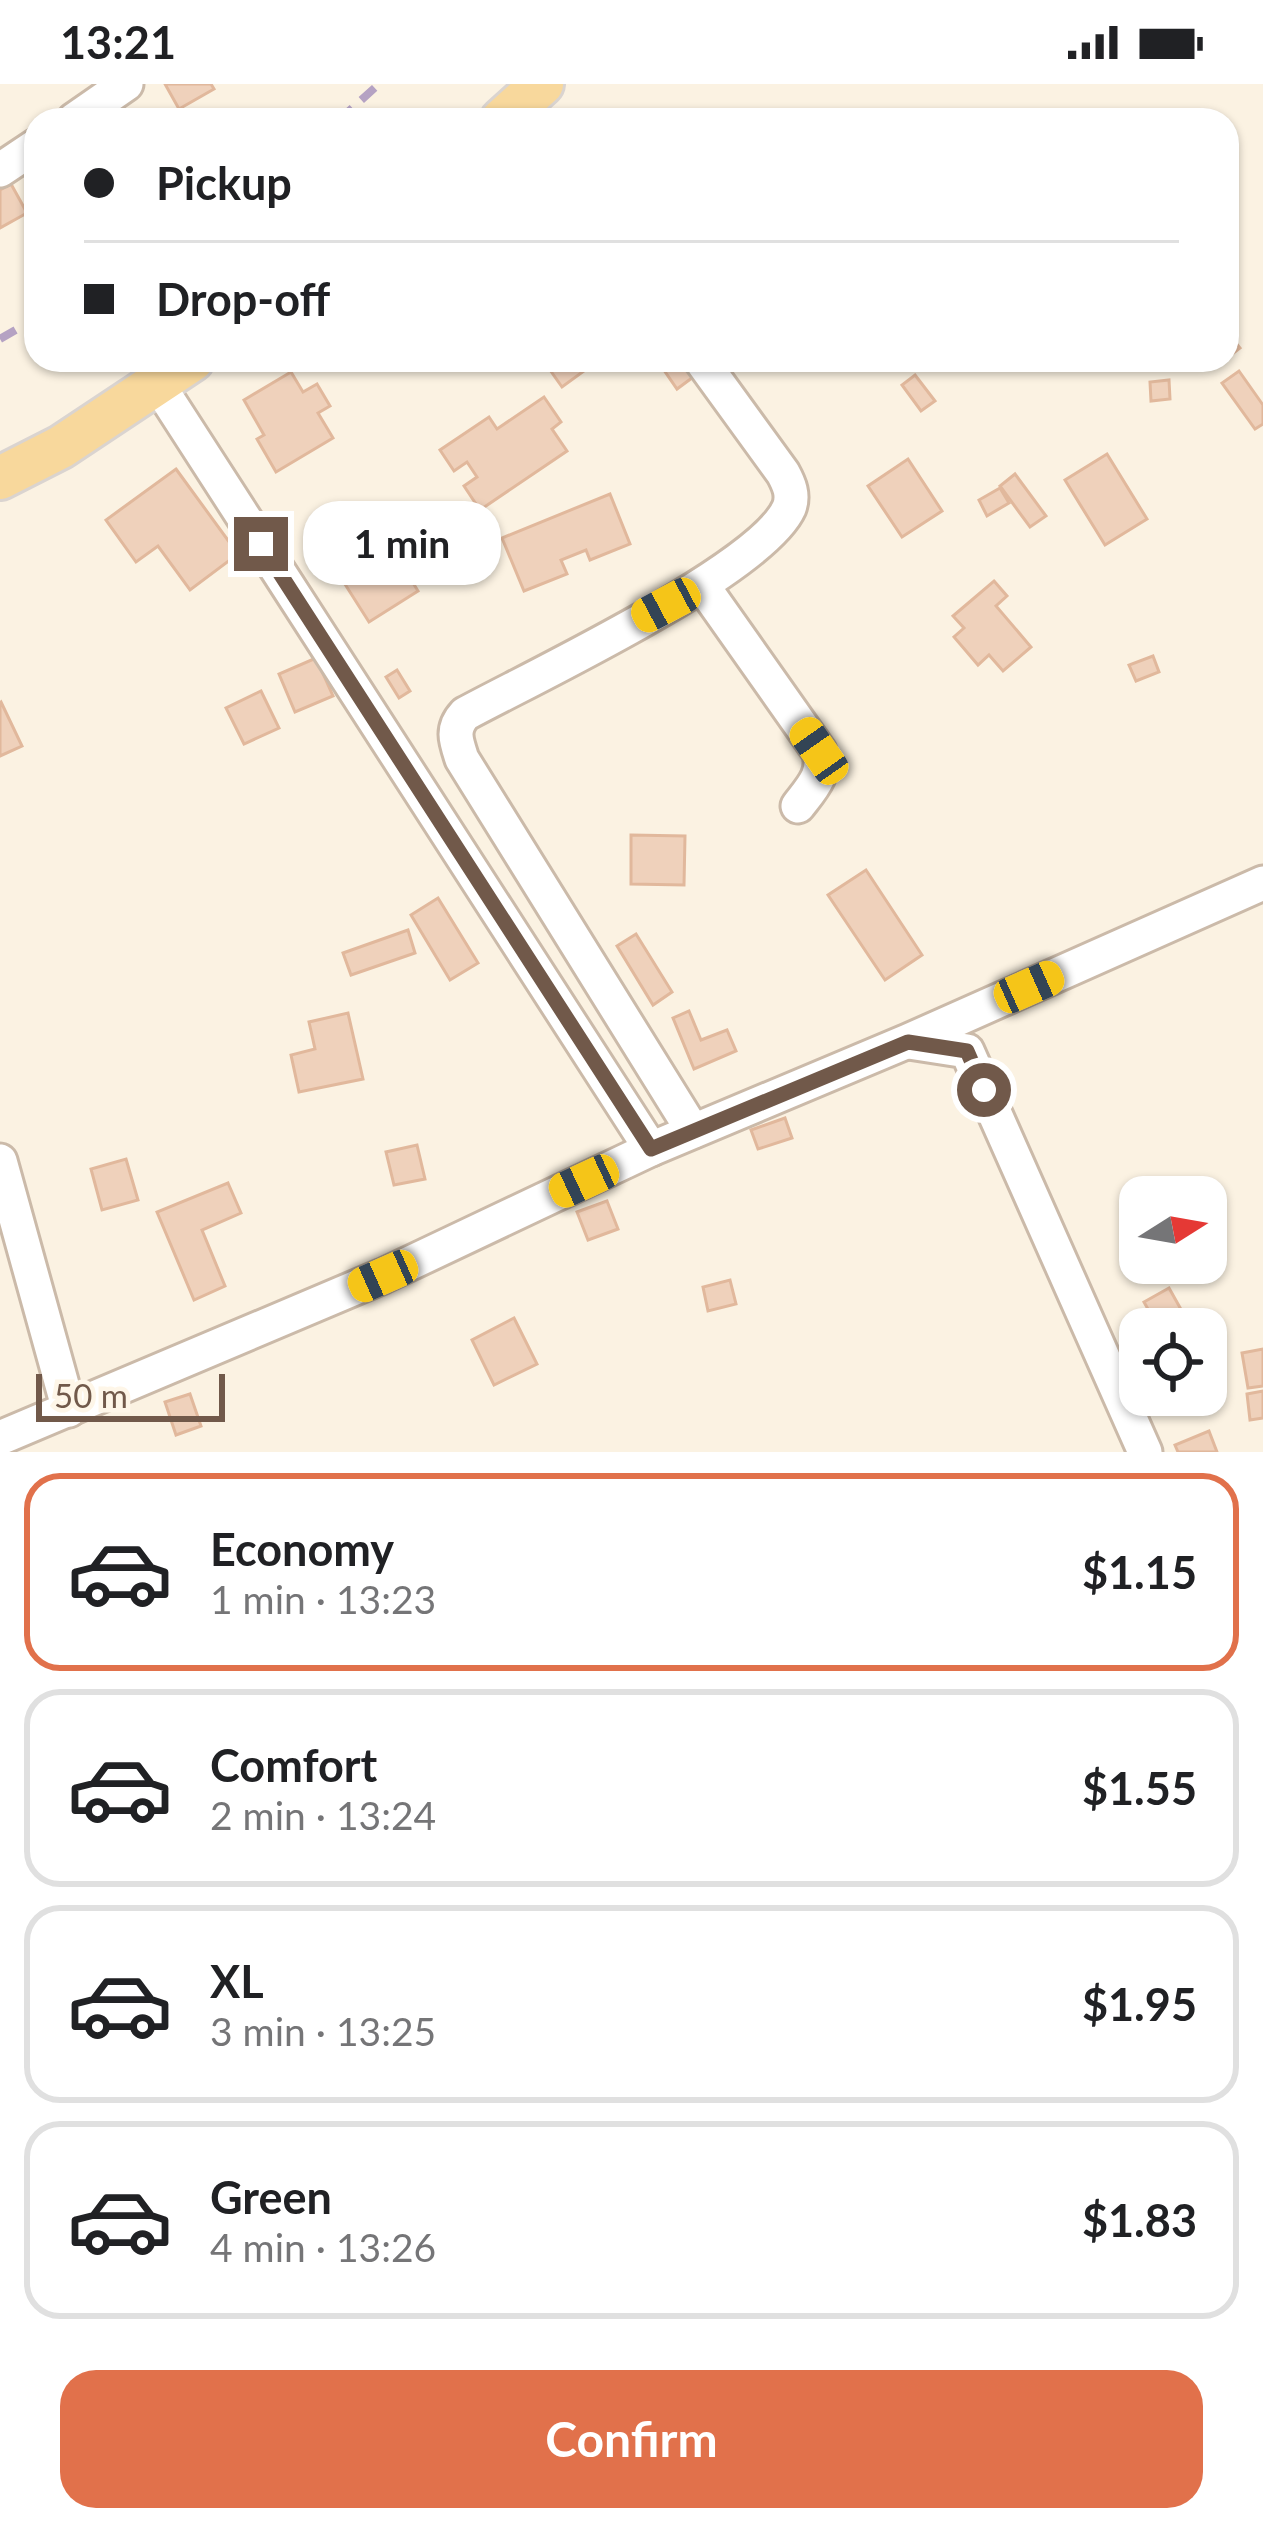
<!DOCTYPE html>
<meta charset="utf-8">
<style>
body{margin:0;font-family:Lato,sans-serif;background:#f2f2f2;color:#202124;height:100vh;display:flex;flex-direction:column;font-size:45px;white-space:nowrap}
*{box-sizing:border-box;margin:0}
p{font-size:39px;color:#757577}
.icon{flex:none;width:66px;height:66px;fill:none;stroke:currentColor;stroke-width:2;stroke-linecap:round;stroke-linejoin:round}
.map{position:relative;height:1368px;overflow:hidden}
.details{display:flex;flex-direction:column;background:#fff;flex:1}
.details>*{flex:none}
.hud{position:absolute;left:24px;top:24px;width:1215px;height:264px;border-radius:36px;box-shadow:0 3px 9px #0004;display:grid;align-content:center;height:264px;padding:0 60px;background:#fff}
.needle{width:78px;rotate:79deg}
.controls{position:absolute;left:1119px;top:1092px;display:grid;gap:24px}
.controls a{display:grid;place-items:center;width:108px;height:108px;border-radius:24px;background:#fff;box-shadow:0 3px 9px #0004;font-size:60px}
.scale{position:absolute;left:36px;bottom:30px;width:189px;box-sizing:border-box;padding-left:12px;border:6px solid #71594a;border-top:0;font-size:33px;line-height:42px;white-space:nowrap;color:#71594a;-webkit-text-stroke:9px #fef6e8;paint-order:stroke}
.end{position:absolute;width:54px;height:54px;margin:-27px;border:15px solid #71594a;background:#fff;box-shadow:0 0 0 6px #fff}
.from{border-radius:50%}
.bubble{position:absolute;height:84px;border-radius:36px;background:#fff;box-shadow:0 3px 9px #0004;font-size:39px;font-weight:700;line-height:84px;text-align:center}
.car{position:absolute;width:36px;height:72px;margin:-36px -18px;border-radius:15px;box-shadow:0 0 9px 3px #0007;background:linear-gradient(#f5c518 24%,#345 0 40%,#f5c518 0 76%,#345 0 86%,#f5c518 0)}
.hud b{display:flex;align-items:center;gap:42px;height:114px;font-size:45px}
.hud b+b{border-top:3px solid #e0e0e0}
.hud i{width:30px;height:30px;background:#202124}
ul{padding:21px 0 0;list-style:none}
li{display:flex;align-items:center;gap:36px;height:198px;margin:0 24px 18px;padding:0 36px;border:6px solid #e0e0e0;border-radius:36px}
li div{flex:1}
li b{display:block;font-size:45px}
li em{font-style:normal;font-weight:700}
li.active{border-color:#e1714b}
li>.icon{width:108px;height:108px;stroke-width:1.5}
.button{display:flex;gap:24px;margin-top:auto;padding:24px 60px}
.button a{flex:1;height:138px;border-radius:36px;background:#e1714b;color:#fff;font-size:48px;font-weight:700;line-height:138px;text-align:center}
.status{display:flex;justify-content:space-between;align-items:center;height:84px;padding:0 60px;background:#fff;direction:ltr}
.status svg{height:33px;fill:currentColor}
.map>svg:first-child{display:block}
</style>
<div class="status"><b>13:21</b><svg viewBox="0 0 49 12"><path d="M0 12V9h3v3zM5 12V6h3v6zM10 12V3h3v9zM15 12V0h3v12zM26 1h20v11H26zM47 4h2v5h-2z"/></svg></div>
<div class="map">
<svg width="1263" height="1368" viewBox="0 0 1263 1368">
<rect width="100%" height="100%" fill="#fbf2e2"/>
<g fill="#efd1bb" stroke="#e1b89c" stroke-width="3">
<path d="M165,0H211L214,5L179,25Z"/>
<path d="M11,100L27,129L0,144V106Z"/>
<path d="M1227,248L1240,264L1227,274Z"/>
<path d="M543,276H599L562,303Z"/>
<path d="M657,276H691L700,288L677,305Z"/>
<path d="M1239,287L1263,321V340L1255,345L1222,299Z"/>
<path d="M291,288L303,308L317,300L330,322L318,329L333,354L276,388L257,355L264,351L244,316Z"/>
<path d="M915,291L935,317L921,327L902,301Z"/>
<path d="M1169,296L1170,315L1151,317L1150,298Z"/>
<path d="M544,313L561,338L552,345L567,367L480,426L464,402L477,393L467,378L454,387L440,366L489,333L497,345Z"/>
<path d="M1107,370L1147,435L1105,461L1065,396Z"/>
<path d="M908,375L942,427L902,453L868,402Z"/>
<path d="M176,385L238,470L190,506L158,462L136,478L106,436Z"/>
<path d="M1015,390L1046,432L1030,443L1000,402Z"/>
<path d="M1000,404L1009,419L987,432L979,416Z"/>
<path d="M610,410L630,460L590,476L586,466L561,476L567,490L524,507L502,454Z"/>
<path d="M368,426L418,507L369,538L329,475L352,461L341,443Z"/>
<path d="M994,497L1007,512L996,522L1031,563L1003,587L989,571L978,581L954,553L964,544L953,532Z"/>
<path d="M1153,572L1159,588L1136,597L1129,581Z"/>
<path d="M316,574L333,612L295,628L279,590Z"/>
<path d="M397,586L410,607L399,614L386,593Z"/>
<path d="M261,607L279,644L244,660L226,624Z"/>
<path d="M1,618L22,662L0,672V619Z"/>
<path d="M631,751L685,752L684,801L631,800Z"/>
<path d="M866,786L922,871L885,896L828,811Z"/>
<path d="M438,814L478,879L450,896L411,831Z"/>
<path d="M408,846L415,869L351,891L343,869Z"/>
<path d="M636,850L672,908L653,921L617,862Z"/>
<path d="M689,927L701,956L727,946L736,967L694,985L673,934Z"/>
<path d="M348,929L363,995L299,1008L291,971L315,965L309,938Z"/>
<path d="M785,1034L792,1054L758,1065L751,1046Z"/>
<path d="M417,1061L425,1095L394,1101L386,1068Z"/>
<path d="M126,1075L138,1116L102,1126L91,1085Z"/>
<path d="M228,1099L241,1129L202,1146L225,1202L194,1216L157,1128Z"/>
<path d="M607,1117L618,1145L588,1156L577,1128Z"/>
<path d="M730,1196L736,1220L708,1227L703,1203Z"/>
<path d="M1169,1204L1183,1229L1158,1243L1144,1218Z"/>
<path d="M514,1234L537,1280L494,1301L472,1256Z"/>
<path d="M1263,1265V1302L1248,1304L1242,1269Z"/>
<path d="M1263,1307V1334L1250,1336L1247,1310Z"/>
<path d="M190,1310L201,1342L176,1351L165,1318Z"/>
<path d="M1209,1347L1217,1368H1178L1175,1361Z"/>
</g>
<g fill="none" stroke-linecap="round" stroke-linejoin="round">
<defs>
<g id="minor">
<path d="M74,36L126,0"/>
<path d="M0,86L36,62"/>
<path d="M157,299L651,1065"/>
<path d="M702,501L819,667C827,689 811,705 798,722"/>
<path d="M909,958L967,967L1145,1368"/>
<path d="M693,1047L462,675C456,657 451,645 465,630C533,593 761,486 789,424C794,411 789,400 783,389L701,276"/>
<path d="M0,1077L69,1326"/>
<path d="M0,1354L383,1192L651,1065L908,957L1263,799"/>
</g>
<g id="major">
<path d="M502,36L542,0"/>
<path d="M0,394L61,363L192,276"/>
</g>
</defs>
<use href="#minor" stroke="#cbbaa9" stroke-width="39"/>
<use href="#major" stroke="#dad4d0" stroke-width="48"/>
<use href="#minor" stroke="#fff" stroke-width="33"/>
<use href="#major" stroke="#f8d89c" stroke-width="42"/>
<g stroke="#b5a2c3" stroke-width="8" stroke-dasharray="18 12" stroke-linecap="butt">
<path d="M339,36L379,0"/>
<path d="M0,255L36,234"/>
</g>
</g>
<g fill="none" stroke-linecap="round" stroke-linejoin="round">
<path stroke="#71594a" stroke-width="15" d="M261,460L651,1065L908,958L967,967L984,1006"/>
</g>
</svg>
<div class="controls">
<a><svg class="needle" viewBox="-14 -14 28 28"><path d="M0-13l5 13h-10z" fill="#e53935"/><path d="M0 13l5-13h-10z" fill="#757577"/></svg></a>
<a><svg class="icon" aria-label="locate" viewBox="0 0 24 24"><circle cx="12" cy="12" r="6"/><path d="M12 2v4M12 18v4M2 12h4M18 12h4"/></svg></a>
</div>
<div class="scale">50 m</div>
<i class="end from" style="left:984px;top:1006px"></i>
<i class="end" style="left:261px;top:460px"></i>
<div class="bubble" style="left:303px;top:417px;width:198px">1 min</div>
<i class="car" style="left:666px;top:521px;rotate:242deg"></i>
<i class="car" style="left:819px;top:667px;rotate:325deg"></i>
<i class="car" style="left:1029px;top:903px;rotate:66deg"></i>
<i class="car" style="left:584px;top:1097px;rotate:245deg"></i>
<i class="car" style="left:383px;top:1192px;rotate:246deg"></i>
<div class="hud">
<b><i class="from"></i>Pickup</b>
<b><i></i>Drop-off</b>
</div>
</div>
<section class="details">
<ul>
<li class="active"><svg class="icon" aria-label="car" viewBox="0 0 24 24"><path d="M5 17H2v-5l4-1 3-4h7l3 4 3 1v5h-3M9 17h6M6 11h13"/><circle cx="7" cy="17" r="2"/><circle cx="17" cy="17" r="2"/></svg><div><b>Economy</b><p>1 min · 13:23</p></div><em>$1.15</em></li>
<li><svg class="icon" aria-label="car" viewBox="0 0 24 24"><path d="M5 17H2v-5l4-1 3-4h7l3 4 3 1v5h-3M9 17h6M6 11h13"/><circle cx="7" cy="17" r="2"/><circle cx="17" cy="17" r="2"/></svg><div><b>Comfort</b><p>2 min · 13:24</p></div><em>$1.55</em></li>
<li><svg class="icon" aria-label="car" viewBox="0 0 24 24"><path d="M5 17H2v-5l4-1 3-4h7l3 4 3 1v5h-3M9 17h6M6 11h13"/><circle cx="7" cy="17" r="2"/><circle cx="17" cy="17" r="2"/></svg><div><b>XL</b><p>3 min · 13:25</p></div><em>$1.95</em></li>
<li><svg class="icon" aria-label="car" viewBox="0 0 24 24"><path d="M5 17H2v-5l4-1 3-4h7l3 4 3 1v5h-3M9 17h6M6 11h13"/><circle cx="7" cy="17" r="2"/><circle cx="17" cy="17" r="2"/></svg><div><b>Green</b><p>4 min · 13:26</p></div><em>$1.83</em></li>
</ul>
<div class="button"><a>Confirm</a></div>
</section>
